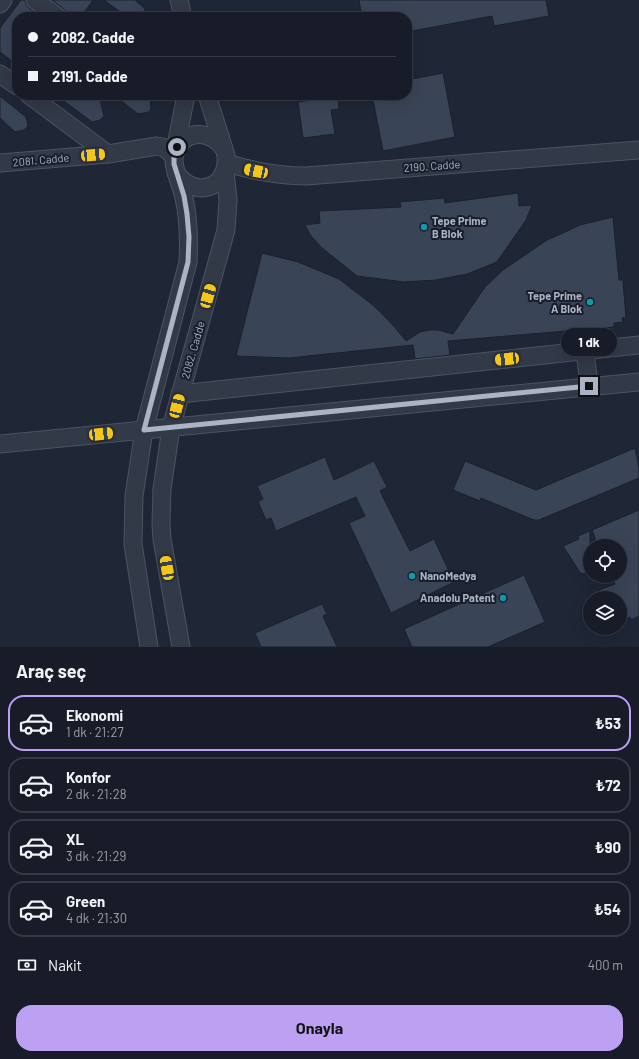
<!DOCTYPE html>
<html lang="tr">
<meta charset="utf-8">
<style>
body{margin:0;font-family:Barlow,sans-serif;background:#242934;color:#f1f3f6;height:100vh;display:flex;flex-direction:column;font-size:15px;white-space:nowrap}
*{box-sizing:border-box;margin:0}
p{font-size:13px;color:#9ea1a8}
.icon{flex:none;width:22px;height:22px;fill:none;stroke:currentColor;stroke-width:2;stroke-linecap:round;stroke-linejoin:round}
.map{position:relative;height:647px;overflow:hidden}
.side{display:flex;flex-direction:column;background:#171c28;flex:1}
.side>*{flex:none}
.hud{position:absolute;left:12px;top:12px;width:400px;height:88px;border-radius:16px;box-shadow:0 4px 16px #0002,0 0 0 1px #363a45;display:grid;align-content:center;height:88px;padding:0 16px;background:#171c28}
.controls{position:absolute;left:583px;top:539px;display:grid;gap:8px}
.controls a{display:grid;place-items:center;width:44px;height:44px;border-radius:50%;background:#171c28;box-shadow:0 4px 16px #0002,0 0 0 1px #363a45;font-size:20px}
.end{position:absolute;width:18px;height:18px;margin:-9px;border:5px solid #acb3c4;background:#111;box-shadow:0 0 0 2px #111}
.from{border-radius:50%}
.bubble{position:absolute;height:28px;border-radius:14px;background:#171c28;box-shadow:0 4px 16px #0002,0 0 0 1px #363a45;font-size:13px;font-weight:700;line-height:28px;text-align:center}
.car{position:absolute;width:12px;height:24px;margin:-12px -6px;border-radius:5px;box-shadow:0 0 3px 1px #0007;background:linear-gradient(#f5c518 24%,#345 0 40%,#f5c518 0 76%,#345 0 86%,#f5c518 0)}
.hud b{display:flex;align-items:center;gap:14px;height:38px;font-size:15px}
.hud b+b{border-top:1px solid #363a45}
.hud i{width:10px;height:10px;background:#f1f3f6}
ul{padding:0;list-style:none}
li{display:flex;align-items:center;gap:12px;height:56px;margin:0 8px 6px;padding:0 8px;border:2px solid #363a45;border-radius:16px}
li div{flex:1}
li b{display:block;font-size:15px}
li em{font-style:normal;font-weight:700}
li.current{border-color:#bca0f2}
li>.icon{width:36px;height:36px;stroke-width:1.5}
h2{padding:0 16px;font-size:18px;line-height:48px}
.pay{display:flex;align-items:center;gap:10px;height:44px;padding:0 16px;font-size:15px}
.pay p{margin-inline-start:auto}
.cta{display:flex;gap:8px;margin-top:auto;padding:8px 16px}
.cta a{flex:1;height:46px;border-radius:16px;background:#bca0f2;color:#111;font-size:16px;font-weight:700;line-height:46px;text-align:center}
.map>svg:first-child{display:block}
</style>
<div class="map">
<svg width="639" height="647" viewBox="0 0 639 647">
<rect width="100%" height="100%" fill="#1f2636"/>
<g fill="#3a4457" stroke="#1a202d">
<path d="M21,0H25L26,4L29,8L41,17H17V65L0,52V28Z"/>
<path d="M52,0H93L81,17H68L67,13L64,9Z"/>
<path d="M104,0H135L144,8L147,17H127Z"/>
<path d="M359,0H546L549,16L494,26L492,16L407,32V17H362Z"/>
<path d="M443,73L455,137L383,151L372,95H407V80Z"/>
<path d="M56,95H99L104,116L100,120L92,122Z"/>
<path d="M114,95H145L150,99L151,108L149,112L138,114Z"/>
<path d="M0,96L26,117L28,126L24,130L15,132L0,118Z"/>
<path d="M338,96L339,109L331,110L335,134L303,138L298,102Z"/>
<path d="M518,193L519,206L532,205L526,220L497,262L467,274L436,280L404,282L357,276L322,248L311,236L305,225L320,223L319,211L401,207L400,202L444,198L445,203Z"/>
<path d="M613,217L619,280H623L626,318H622L623,322L614,323V327L448,341L450,355L415,359L413,345L289,358L236,356L262,253L298,262L339,279L374,306L392,324L406,341L420,332L429,330H438L453,334L485,287L503,270L547,240L563,233L580,225Z"/>
<path d="M635,448L639,468V478L539,520H534L481,498L480,501L453,490L465,461L536,490Z"/>
<path d="M325,457L334,480L374,461L387,487L380,491L410,551L434,539L454,582L391,613L349,523L365,516L356,497L276,531L271,518L266,520L258,502L263,499L257,486Z"/>
<path d="M639,510V616L631,620L630,617L620,621V598H603L599,590L615,584L611,576H620V546H598L592,530Z"/>
<path d="M590,531V572L581,574L563,546L579,539L578,536Z"/>
<path d="M524,575L545,622L488,647H412L404,629Z"/>
<path d="M322,604L327,614L323,616L337,647H261L255,633Z"/>
</g>
<g fill="none" stroke-linecap="round" stroke-linejoin="round">
<defs>
<g id="minor">
<path d="M35,0L58,17"/>
<path d="M179,0L183,17"/>
<path d="M0,4L3,0"/>
<path d="M0,74L17,86"/>
<path d="M29,95L108,154"/>
<path d="M176,152C184,129 209,130 223,147"/>
<path d="M0,163L108,154L157,146L163,147L174,156"/>
<path d="M227,163C253,171 279,176 306,176L639,150"/>
<path d="M176,173C196,200 229,188 226,155L207,95"/>
<path d="M585,350L589,386"/>
<path d="M180,394L639,345"/>
<path d="M0,444L639,382"/>
<path d="M149,647L133,544L134,496L144,430L188,262C189,240 189,219 184,198C181,183 173,171 174,156L186,95"/>
<path d="M181,647L162,539L161,524L162,489L171,428L226,230L228,200L225,171"/>
</g>
</defs>
<use href="#minor" stroke="#4d5362" stroke-width="19"/>
<use href="#minor" stroke="#323947" stroke-width="17"/>
</g>
<g fill="none" stroke-linecap="round" stroke-linejoin="round">
<path stroke="#acb3c4" stroke-width="5" d="M177,147L174,156V164L184,196L187,214L189,237L188,262L144,430L589,386"/>
</g>
<g fill="#0f9aa8" stroke="#181e2b" stroke-width="1.5">
<circle cx="424" cy="227" r="4"/>
<circle cx="590" cy="302" r="4"/>
<circle cx="412" cy="576" r="4"/>
<circle cx="503" cy="598" r="4"/>
</g>
<g text-anchor="middle" stroke-width="4" stroke-linejoin="round" paint-order="stroke">
<g font-size="11" fill="#acb3c4" stroke="#181e2b">
<text transform="translate(41 160) rotate(-5)" y="4">2081. Cadde</text>
<text transform="translate(432 166) rotate(-4)" y="4">2190. Cadde</text>
<text transform="translate(193 350) rotate(-74)" y="4">2082. Cadde</text>
</g>
<g font-size="11" font-weight="bold" fill="#acb3c4" stroke="#181e2b" text-anchor="start">
<text x="432" y="225">Tepe Prime<tspan x="432" dy="13">B Blok</tspan></text>
<text x="582" y="300" text-anchor="end">Tepe Prime<tspan x="582" dy="13">A Blok</tspan></text>
<text x="420" y="580">NanoMedya</text>
<text x="495" y="602" text-anchor="end">Anadolu Patent</text>
</g>
</g>
</svg>
<div class="controls">
<a><svg class="icon" aria-label="locate" viewBox="0 0 24 24"><circle cx="12" cy="12" r="6"/><path d="M12 2v4M12 18v4M2 12h4M18 12h4"/></svg></a>
<a><svg class="icon" aria-label="layers" viewBox="0 0 24 24"><path d="M12 4l9 5-9 5-9-5zM3 14l9 5 9-5"/></svg></a>
</div>
<i class="end from" style="left:177px;top:147px"></i>
<i class="end" style="left:589px;top:386px"></i>
<div class="bubble" style="left:561px;top:328px;width:56px">1 dk</div>
<i class="car" style="left:93px;top:155px;rotate:85deg"></i>
<i class="car" style="left:256px;top:171px;rotate:282deg"></i>
<i class="car" style="left:208px;top:296px;rotate:16deg"></i>
<i class="car" style="left:507px;top:359px;rotate:264deg"></i>
<i class="car" style="left:177px;top:406px;rotate:15deg"></i>
<i class="car" style="left:101px;top:434px;rotate:84deg"></i>
<i class="car" style="left:167px;top:568px;rotate:350deg"></i>
<div class="hud">
<b><i class="from"></i>2082. Cadde</b>
<b><i></i>2191. Cadde</b>
</div>
</div>
<section class="side">
<h2>Araç seç</h2>
<ul>
<li class="current"><svg class="icon" aria-label="car" viewBox="0 0 24 24"><path d="M5 17H2v-5l4-1 3-4h7l3 4 3 1v5h-3M9 17h6M6 11h13"/><circle cx="7" cy="17" r="2"/><circle cx="17" cy="17" r="2"/></svg><div><b>Ekonomi</b><p>1 dk · 21:27</p></div><em>₺53</em></li>
<li><svg class="icon" aria-label="car" viewBox="0 0 24 24"><path d="M5 17H2v-5l4-1 3-4h7l3 4 3 1v5h-3M9 17h6M6 11h13"/><circle cx="7" cy="17" r="2"/><circle cx="17" cy="17" r="2"/></svg><div><b>Konfor</b><p>2 dk · 21:28</p></div><em>₺72</em></li>
<li><svg class="icon" aria-label="car" viewBox="0 0 24 24"><path d="M5 17H2v-5l4-1 3-4h7l3 4 3 1v5h-3M9 17h6M6 11h13"/><circle cx="7" cy="17" r="2"/><circle cx="17" cy="17" r="2"/></svg><div><b>XL</b><p>3 dk · 21:29</p></div><em>₺90</em></li>
<li><svg class="icon" aria-label="car" viewBox="0 0 24 24"><path d="M5 17H2v-5l4-1 3-4h7l3 4 3 1v5h-3M9 17h6M6 11h13"/><circle cx="7" cy="17" r="2"/><circle cx="17" cy="17" r="2"/></svg><div><b>Green</b><p>4 dk · 21:30</p></div><em>₺54</em></li>
</ul>
<div class="pay"><svg class="icon" aria-label="cash" viewBox="0 0 24 24"><path d="M3 7h18v10H3z"/><circle cx="12" cy="12" r="2"/></svg>Nakit<p>400 m</p></div>
<div class="cta"><a>Onayla</a></div>
</section>
